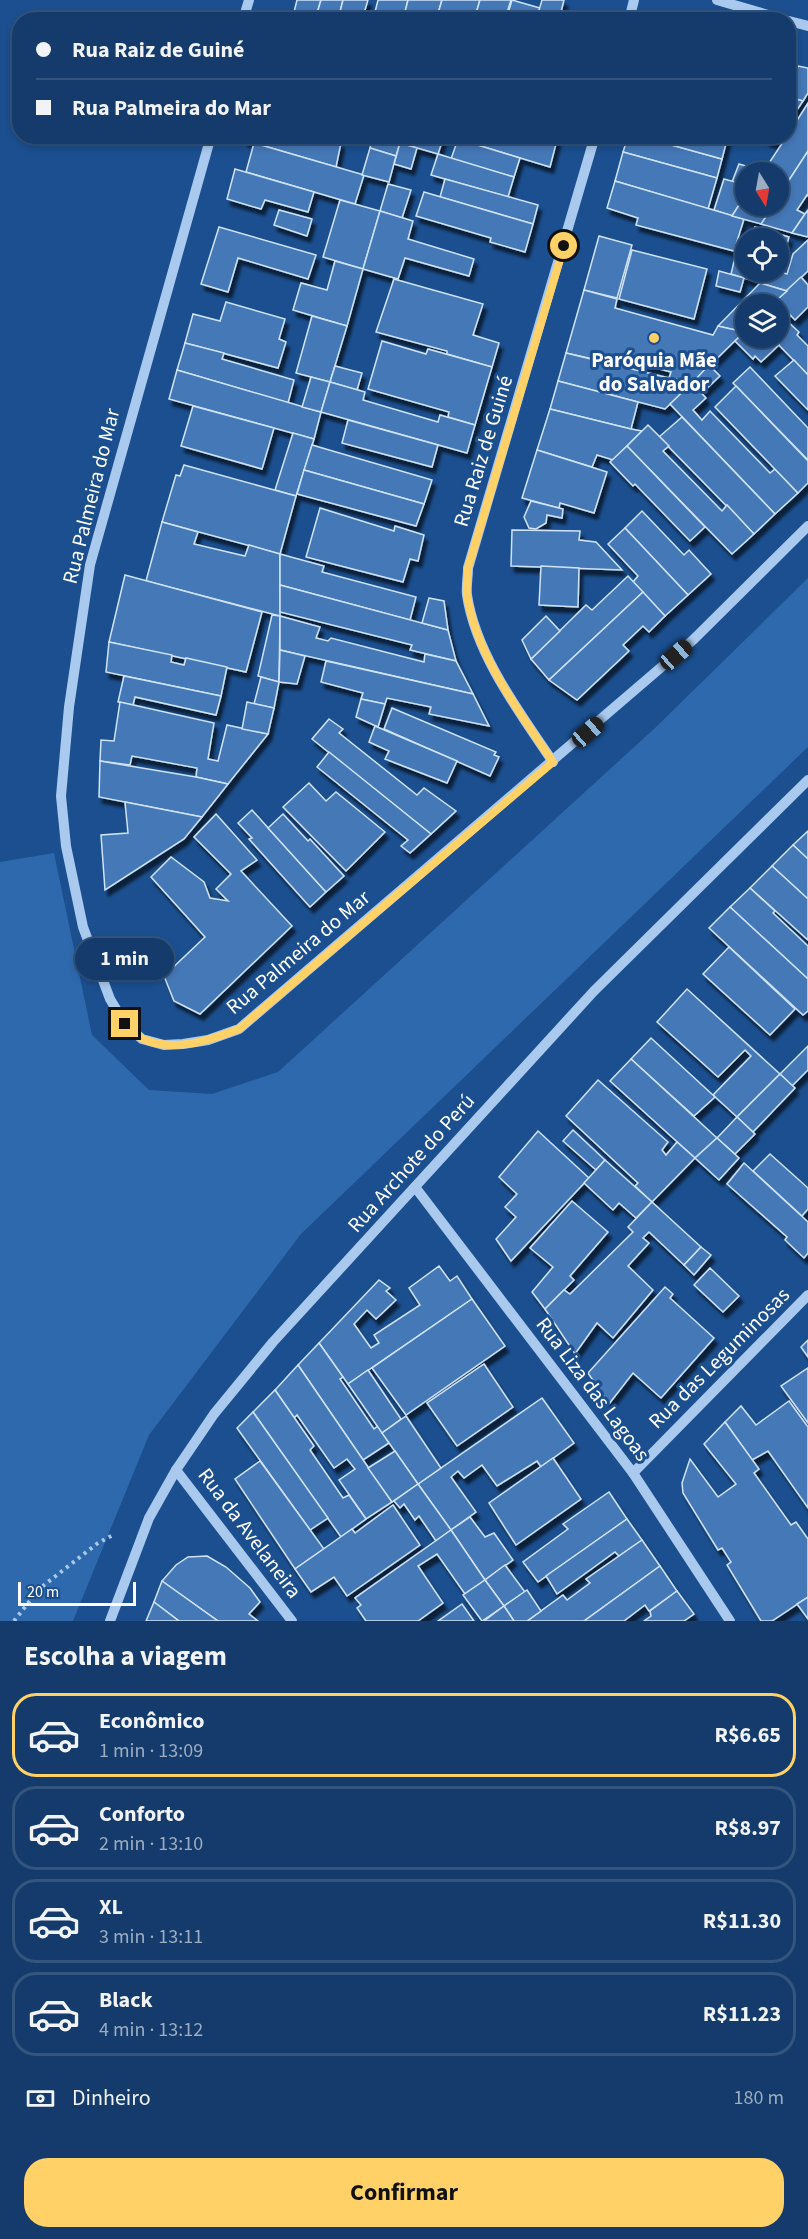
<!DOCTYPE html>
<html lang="pt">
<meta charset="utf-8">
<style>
body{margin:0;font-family:"Source Sans 3",sans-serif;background:#214673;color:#f1f3f6;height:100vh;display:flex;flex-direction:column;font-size:22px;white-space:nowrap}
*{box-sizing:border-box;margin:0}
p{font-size:20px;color:#9dadc1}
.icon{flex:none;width:33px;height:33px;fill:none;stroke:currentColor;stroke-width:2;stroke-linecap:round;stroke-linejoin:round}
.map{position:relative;height:1621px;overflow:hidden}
.sheet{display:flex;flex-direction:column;background:#143b6b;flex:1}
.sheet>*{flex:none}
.banner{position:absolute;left:12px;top:12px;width:784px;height:132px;border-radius:24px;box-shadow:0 3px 9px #0003,0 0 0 2px #33557e;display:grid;align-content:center;height:132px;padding:0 24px;background:#143b6b}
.needle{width:39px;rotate:169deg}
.buttons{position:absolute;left:735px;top:162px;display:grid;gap:12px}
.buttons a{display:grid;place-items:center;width:54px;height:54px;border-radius:50%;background:#143b6b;box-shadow:0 3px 9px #0003,0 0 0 2px #33557e;font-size:30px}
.scale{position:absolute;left:18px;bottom:15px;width:118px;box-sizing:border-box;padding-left:6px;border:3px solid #fff;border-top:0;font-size:16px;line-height:21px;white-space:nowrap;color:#fff;-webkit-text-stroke:4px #1b4f8f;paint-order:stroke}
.end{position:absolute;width:27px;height:27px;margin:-14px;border:8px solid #ffd166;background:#111;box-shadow:0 0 0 3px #111}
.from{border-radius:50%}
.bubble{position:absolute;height:42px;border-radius:21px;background:#143b6b;box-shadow:0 3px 9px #0003,0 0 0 2px #33557e;font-size:20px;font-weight:700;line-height:42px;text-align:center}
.car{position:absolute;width:18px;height:36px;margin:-18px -9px;border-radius:8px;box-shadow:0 0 4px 2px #0007;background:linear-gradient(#222 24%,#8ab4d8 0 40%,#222 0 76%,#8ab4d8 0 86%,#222 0)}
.banner b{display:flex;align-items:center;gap:21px;height:57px;font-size:22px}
.banner b+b{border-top:2px solid #33557e}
.banner i{width:15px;height:15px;background:#f1f3f6}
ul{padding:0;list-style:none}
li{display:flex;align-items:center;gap:18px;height:84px;margin:0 12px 9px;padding:0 12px;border:3px solid #33557e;border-radius:24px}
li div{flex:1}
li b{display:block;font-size:22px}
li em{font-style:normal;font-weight:700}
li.active{border-color:#ffd166}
li>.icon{width:54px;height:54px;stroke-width:1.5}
h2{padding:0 24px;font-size:27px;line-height:72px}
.pay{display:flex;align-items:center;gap:15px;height:66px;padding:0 24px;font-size:22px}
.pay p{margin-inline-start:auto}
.button{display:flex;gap:12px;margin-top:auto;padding:12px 24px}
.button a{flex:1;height:69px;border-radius:24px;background:#ffd166;color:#111;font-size:24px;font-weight:700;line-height:69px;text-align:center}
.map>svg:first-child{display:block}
</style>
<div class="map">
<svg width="808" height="1621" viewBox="0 0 808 1621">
<defs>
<filter id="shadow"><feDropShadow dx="3.5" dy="6" stdDeviation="1.5" flood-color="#0009"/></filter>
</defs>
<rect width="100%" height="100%" fill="#1b4f8f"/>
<path fill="#2e69ad" d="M808,578V747L301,1234L149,1435L73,1621H0V862L54,853L92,1035L149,1090L212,1094L278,1072L655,728Z"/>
<g fill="#4478b7" stroke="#cfe3fa" stroke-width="1.5" filter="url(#shadow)">
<path d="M297,0H321L315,20H292Z"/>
<path d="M321,0H343L338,20H315Z"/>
<path d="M343,0H368L362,20H338Z"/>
<path d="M378,0H408L403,20H373Z"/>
<path d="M408,0H442L436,20H403Z"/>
<path d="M442,0H480L474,20H436Z"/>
<path d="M480,0H511L507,13H503L501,20H474Z"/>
<path d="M512,0L540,8L536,20H506Z"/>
<path d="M542,0H564L559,20H536Z"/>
<path d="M798,66L808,68V93L803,101L789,97Z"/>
<path d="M789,97L803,101L791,119L789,118Z"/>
<path d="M808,103V151L784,188L778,185V172H763L787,136H789V133Z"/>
<path d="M245,136H317L341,143L336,167L244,140Z"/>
<path d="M373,136H402L396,156L370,148Z"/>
<path d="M402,136H444L438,154L400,143Z"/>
<path d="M448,136H545L557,140L550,167Z"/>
<path d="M628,136H639L722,159L717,178L623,152Z"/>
<path d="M639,136H728L722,159Z"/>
<path d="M768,136H780L776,143L766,140Z"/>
<path d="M458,139L520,158L514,177L451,159Z"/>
<path d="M254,143L364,175L355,204L246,172Z"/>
<path d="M400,143L417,148L411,169L394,164Z"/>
<path d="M370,148L396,156L389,182L362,175Z"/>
<path d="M808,151V196L807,195L797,210L805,214L792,233L761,224L773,206H778V197Z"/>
<path d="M623,152L717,178L708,209L615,181Z"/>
<path d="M438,154L514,177L508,197L431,175Z"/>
<path d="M739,164L760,170L758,172H746V185L732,182Z"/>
<path d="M235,169L314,192L308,212L265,200L261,209L227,199Z"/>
<path d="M445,179L538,205L533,224L440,197Z"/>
<path d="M724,179L746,185V194L732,216L714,210Z"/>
<path d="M615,181L744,219L734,251L636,225L638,218L607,208Z"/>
<path d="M388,184L411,190L402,218L380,211Z"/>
<path d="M424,192L533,224L525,252L490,242L491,238L416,216Z"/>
<path d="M746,194V206H773L761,224L732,216Z"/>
<path d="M340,200L380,211L363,269L323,257Z"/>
<path d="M279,210L312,219L307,236L274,225Z"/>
<path d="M808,210V237L792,233L805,214Z"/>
<path d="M380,211L413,221L408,239L474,259L469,276L405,258L398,279L363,269Z"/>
<path d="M219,227L316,255L308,279L238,258L228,292L201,284Z"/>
<path d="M755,227L789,237L784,254L778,253V238H752Z"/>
<path d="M599,236L632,245L617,298L584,290Z"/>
<path d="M808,240V271L787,291L731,274L736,253L746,256V272L778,271L787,274L793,254Z"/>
<path d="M632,250L707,269L694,319L619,299Z"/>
<path d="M335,261L363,269L347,326L293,310L301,283L327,290Z"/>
<path d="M719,271L744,278L740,292L716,286Z"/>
<path d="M801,277L808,285V307L795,320L776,300Z"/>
<path d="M394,279L483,304L473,335L499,343L492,367L447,354V351L376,332Z"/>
<path d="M760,283L787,291L772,304H746V331L744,332L718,326Z"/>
<path d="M584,290L617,299L615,308L713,335L718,326L744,332L692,383L669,378L671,372L603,354L602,361L566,353Z"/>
<path d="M776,300L791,316L786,320L799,332L797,335L808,346V375L772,338H778V304H772Z"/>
<path d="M226,302L285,319L279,339L286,342L278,368L185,343L193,314L220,321Z"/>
<path d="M312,316L347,326L330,382L296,373Z"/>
<path d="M746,331V338H771L779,345L761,362L755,356L753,359L735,341Z"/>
<path d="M382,341L426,354L428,349L492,367L475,425L448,417L449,412L368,389Z"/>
<path d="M185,343L224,353L222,359L294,380L288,403L177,370Z"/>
<path d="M566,353L669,378L692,383L665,409L558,381Z"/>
<path d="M794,360L808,375V410L775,376Z"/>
<path d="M709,365L720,376L702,393L692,383Z"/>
<path d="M335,366L362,373L357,390L330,382Z"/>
<path d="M750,367L808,428V460L733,383Z"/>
<path d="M177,370L321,412L314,439L169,399Z"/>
<path d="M311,377L330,382L321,412L302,407Z"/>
<path d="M558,381L638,402L631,429L550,409Z"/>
<path d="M330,382L365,392L363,400L438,422L440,415L475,425L467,453L321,412Z"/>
<path d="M692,383L706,398L693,410L702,420L710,411L770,473L775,469L798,493L775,514L670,404Z"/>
<path d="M736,386L808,461V483L798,493L715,407Z"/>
<path d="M193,406L274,428L262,469L181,446Z"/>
<path d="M550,409L631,429L642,431L613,460L597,455L592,467L537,450Z"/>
<path d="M682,417L775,514L754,534L659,437Z"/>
<path d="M348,420L438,445L432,467L342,443Z"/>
<path d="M648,425L669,446L663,451L722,511L727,505L754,534L732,554L627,446Z"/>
<path d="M293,433L314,439L296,496L275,490Z"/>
<path d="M312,445L432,480L424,504L304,470Z"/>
<path d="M627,446L705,527L690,541L635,484L633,486L610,462Z"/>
<path d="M537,450L607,472L594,513L560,503L559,508L522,498Z"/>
<path d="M184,465L296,496L280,554L162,522L176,475L180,476Z"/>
<path d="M304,470L424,504L416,526L297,494Z"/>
<path d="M531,501L563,509L562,518L547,515L546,523L536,529L529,528L524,517Z"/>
<path d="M320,508L394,531L395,526L424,535L418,561L410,559L403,582L306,557Z"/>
<path d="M642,511L684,555L689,550L711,574L688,595L625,528Z"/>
<path d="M162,522L198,532L194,544L245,556L249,545L280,554V616L146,581Z"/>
<path d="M625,528L688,595L665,616L633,582L638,576L608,544Z"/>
<path d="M512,530L580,531L579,540L596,542L622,570L511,566Z"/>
<path d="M280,554L324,566L322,572L416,597L410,620L280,585Z"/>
<path d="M541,566L579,568L578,607L539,605Z"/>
<path d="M125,575L262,612L246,672L109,642Z"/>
<path d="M628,576L643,592L549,680L531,659L586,605L592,610Z"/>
<path d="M280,585L448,630L456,661L410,650L412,645L280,612Z"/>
<path d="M643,592L665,616L649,632L643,626L623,645L629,651L577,700L549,680Z"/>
<path d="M429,598L444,601L448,630L422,623Z"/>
<path d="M272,615L280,616L279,682L258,676Z"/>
<path d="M280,616L320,627L316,638L328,641L331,638L424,662L425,654L456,661L473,694L280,650Z"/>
<path d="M546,616L560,631L531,659L522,640Z"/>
<path d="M109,642L172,655L171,662L184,665L186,658L227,667L221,696L106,672Z"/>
<path d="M280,650L305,656L297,684L279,682Z"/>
<path d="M326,661L473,694L489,726L429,714L431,707L387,698L385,704L361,699L363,693L321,682Z"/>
<path d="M124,676L221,696L216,715L135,697L133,705L118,702Z"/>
<path d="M261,677L279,682L274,708L254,704Z"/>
<path d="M361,699L385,704L378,727L356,717Z"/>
<path d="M120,702L214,723L208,759L218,761L227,725L268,734L228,784L196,777L197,768L132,756L130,765L100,761L101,740L114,741Z"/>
<path d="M247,702L274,708L268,734L242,729Z"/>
<path d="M392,708L496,752L494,755L499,757L490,776L384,729Z"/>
<path d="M329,719L343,729L339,733L417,795L424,788L456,811L431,834L312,739Z"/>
<path d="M375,726L457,761L447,783L385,759L389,751L369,742Z"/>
<path d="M329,752L431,834L410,853L401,846L408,840L317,767Z"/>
<path d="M100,761L196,777L228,784L202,817L99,797Z"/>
<path d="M309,783L326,801L336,792L385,832L346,871L283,807Z"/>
<path d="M125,802L202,817L184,839L105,890L101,835L128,833Z"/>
<path d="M252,810L326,892L310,907L249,839L252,838L238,823Z"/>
<path d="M216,814L257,860L241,871L292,926L200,1014L174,1001L164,976L205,937L151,877L171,857L204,882L210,898L228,901L216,889L231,874L194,837Z"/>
<path d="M283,814L308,841L310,839L344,876L326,892L268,828Z"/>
<path d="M808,831V859L793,845Z"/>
<path d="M793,845L808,859V899L772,866Z"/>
<path d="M772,866L808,899V940L750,888Z"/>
<path d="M750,888L775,911L773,913L808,946V979L730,907Z"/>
<path d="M730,907L808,979V1011L803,1015L709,928Z"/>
<path d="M729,947L795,1009L770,1035L703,974Z"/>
<path d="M687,989L780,1074L737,1117L713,1095L751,1056L745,1050L718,1077L657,1022Z"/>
<path d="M651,1038L715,1097L694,1116L631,1059Z"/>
<path d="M808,1046V1070L792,1086L780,1074Z"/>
<path d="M631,1059L717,1138L695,1158L610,1081Z"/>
<path d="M780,1074L795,1088L753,1132L737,1117Z"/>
<path d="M598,1080L668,1142L662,1150L666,1155L677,1142L695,1158L652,1202L635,1186L638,1183L566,1116Z"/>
<path d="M737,1117L755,1134L735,1154L717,1138Z"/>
<path d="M573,1130L605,1160L596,1170L563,1141Z"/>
<path d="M538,1131L589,1178L511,1261L496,1239L516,1217L505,1207L517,1194L499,1177Z"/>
<path d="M717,1138L739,1158L719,1180L695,1158Z"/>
<path d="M770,1154L808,1188V1209L802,1216L753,1171Z"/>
<path d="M605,1160L652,1202L636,1218L619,1203L613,1210L584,1183Z"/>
<path d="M744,1163L808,1222V1253L804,1258L785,1240L787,1237L727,1184Z"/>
<path d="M572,1201L608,1232L570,1276L574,1280L545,1309L532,1292L553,1267L530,1248Z"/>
<path d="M652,1202L701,1247L684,1265L649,1232L643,1238L649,1243L628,1266L653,1290L613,1338L597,1323L575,1354L545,1309L564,1290L570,1294L633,1232L628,1227Z"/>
<path d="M701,1247L711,1255L694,1275L684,1265Z"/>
<path d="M439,1266L450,1281L457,1276L472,1299L348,1384L319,1343L379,1280L390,1288L386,1291L396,1300L376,1319L367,1310L354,1324L371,1348L379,1343L374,1335L420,1305L409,1288Z"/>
<path d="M710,1268L739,1296L723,1312L694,1285Z"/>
<path d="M665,1287L673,1294L670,1298L714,1338L661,1398L633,1373L609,1404L588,1373Z"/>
<path d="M472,1299L505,1346L406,1415L372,1368Z"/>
<path d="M808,1340V1357L801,1347Z"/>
<path d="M319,1343L343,1377L340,1379L374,1429L378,1426L389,1443L363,1460L298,1365Z"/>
<path d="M484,1364L513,1407L457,1446L427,1403Z"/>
<path d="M298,1365L392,1502L366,1519L339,1480L355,1469L347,1459L334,1468L297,1415L294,1418L275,1390Z"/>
<path d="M808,1368V1423L781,1386Z"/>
<path d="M368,1370L401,1419L382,1433L348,1384Z"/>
<path d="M275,1390L314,1446L310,1450L343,1498L349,1495L366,1519L341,1537L253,1412Z"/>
<path d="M542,1398L574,1443L541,1467L537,1461L497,1486L482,1465L464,1478L458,1471L451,1477L476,1512L451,1530L418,1484Z"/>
<path d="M789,1401L808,1427V1508L768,1451L752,1460L725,1422L741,1406L756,1425Z"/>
<path d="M253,1412L328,1518L310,1530L237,1428Z"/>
<path d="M406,1416L441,1468L418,1484L382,1433Z"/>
<path d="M725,1422L759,1469L754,1473L791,1525L796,1522L808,1539V1597L772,1621H761L727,1565L731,1562L722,1548L718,1550L683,1493L682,1483L690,1459L718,1497L736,1484L704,1444Z"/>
<path d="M395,1451L418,1484L392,1502L368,1468Z"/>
<path d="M553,1458L581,1499L516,1545L489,1503Z"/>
<path d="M260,1461L324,1549L295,1569L235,1479Z"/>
<path d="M418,1484L451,1530L436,1541L419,1516L415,1520L404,1504L400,1508L394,1501Z"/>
<path d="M609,1492L627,1519L538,1582L523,1562L568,1529L563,1524Z"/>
<path d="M393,1505L420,1545L347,1596L334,1577L311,1592L295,1569L352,1529L355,1533Z"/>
<path d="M470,1517L485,1537L494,1533L513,1560L485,1580L451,1530Z"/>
<path d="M627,1519L642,1540L619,1556L615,1552L557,1594L546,1576Z"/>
<path d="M451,1530L485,1580L465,1594L437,1554L418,1566L443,1603L418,1621H366L357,1608L361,1605L355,1598Z"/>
<path d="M642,1540L660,1566L584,1621H527L563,1595L567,1600L590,1583L586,1579Z"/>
<path d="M207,1556L226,1567L250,1588L260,1602L249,1614L258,1621H218L162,1581L176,1565L188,1557Z"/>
<path d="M505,1565L525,1592L504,1606L485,1580Z"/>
<path d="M660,1566L677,1591L649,1611L645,1605L624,1621H584Z"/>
<path d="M485,1580L504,1606L482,1621L463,1595Z"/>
<path d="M162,1581L218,1621H179L154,1602Z"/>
<path d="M527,1590L541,1611L527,1621H514L504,1606Z"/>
<path d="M677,1591L694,1614L684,1621H644L651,1616L650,1611Z"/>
<path d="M808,1597V1619L797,1604Z"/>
<path d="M154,1602L179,1621H146Z"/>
<path d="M462,1604L474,1621H438Z"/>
<path d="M504,1606L514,1621H484Z"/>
</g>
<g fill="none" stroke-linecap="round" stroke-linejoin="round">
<path stroke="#a9c9ee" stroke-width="4" stroke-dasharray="3 4.5" stroke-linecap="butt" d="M14,1621L39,1589L98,1543L113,1535"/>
<g stroke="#a9c9ee" stroke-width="10">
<path d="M717,0L785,20"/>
<path d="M243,20L249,0"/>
<path d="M629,20L634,0"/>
<path d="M789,21L808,26"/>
<path d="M211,136L90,565L69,707L61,796L66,846L83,927L110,999L125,1024L142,1039L164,1045L183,1044L208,1040L239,1029L693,640L808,526"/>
<path d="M553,762C520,713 476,655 467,595C466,587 468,577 468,568L595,136"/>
<path d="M415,1187L633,1473L730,1621"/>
<path d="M176,1470L292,1621"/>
<path d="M633,1473L808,1295"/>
<path d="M110,1621L149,1518L176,1470L214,1414L273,1342L594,991L808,780"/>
</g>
</g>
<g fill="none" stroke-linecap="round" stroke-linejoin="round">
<path stroke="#ffd166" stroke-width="8" d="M125,1024C130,1029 137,1036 143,1039C174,1053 210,1040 239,1029L553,762C520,713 476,655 467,595C466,587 468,577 468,568L564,246"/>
</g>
<circle fill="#ffd166" stroke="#1b4f8f" stroke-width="2" cx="654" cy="338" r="6"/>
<g text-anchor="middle" stroke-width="6" stroke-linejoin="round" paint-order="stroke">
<g font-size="21" font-weight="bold" fill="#fff" stroke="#1b4f8f">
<text x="654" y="367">Paróquia Mãe<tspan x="654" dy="24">do Salvador</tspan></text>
</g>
<g font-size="21" fill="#fff" stroke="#1b4f8f">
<text transform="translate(483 451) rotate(-73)" y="7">Rua Raiz de Guiné</text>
<text transform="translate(91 496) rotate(-76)" y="7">Rua Palmeira do Mar</text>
<text transform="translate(298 952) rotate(-40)" y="7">Rua Palmeira do Mar</text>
<text transform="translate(411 1163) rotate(-48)" y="7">Rua Archote do Perú</text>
<text transform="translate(719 1358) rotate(-45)" y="7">Rua das Leguminosas</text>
<text transform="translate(593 1389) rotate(53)" y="7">Rua Liza das Lagoas</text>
<text transform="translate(250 1533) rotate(53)" y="7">Rua da Avelaneira</text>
</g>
</g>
</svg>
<div class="buttons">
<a><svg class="needle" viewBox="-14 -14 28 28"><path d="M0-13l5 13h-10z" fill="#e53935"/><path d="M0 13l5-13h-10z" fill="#9dadc1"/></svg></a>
<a><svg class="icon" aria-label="locate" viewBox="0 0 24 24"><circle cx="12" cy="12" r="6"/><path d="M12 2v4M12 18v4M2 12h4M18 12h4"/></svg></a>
<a><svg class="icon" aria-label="layers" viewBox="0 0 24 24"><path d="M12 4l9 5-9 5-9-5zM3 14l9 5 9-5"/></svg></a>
</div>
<div class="scale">20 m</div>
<i class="end from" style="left:564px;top:246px"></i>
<i class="end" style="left:125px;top:1024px"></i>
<div class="bubble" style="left:75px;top:938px;width:99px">1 min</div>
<i class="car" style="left:676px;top:655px;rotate:49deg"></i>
<i class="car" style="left:588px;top:732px;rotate:49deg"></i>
<div class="banner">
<b><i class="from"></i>Rua Raiz de Guiné</b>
<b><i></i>Rua Palmeira do Mar</b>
</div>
</div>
<section class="sheet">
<h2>Escolha a viagem</h2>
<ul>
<li class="active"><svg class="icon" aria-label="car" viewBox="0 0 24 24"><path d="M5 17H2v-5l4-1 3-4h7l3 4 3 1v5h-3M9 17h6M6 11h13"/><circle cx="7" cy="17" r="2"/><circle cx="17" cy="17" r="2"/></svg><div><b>Econômico</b><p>1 min · 13:09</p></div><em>R$6.65</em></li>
<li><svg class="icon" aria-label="car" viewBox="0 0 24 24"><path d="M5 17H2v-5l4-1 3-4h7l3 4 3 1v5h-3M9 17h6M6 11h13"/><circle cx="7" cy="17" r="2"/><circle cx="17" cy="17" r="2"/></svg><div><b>Conforto</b><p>2 min · 13:10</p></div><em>R$8.97</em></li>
<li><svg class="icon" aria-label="car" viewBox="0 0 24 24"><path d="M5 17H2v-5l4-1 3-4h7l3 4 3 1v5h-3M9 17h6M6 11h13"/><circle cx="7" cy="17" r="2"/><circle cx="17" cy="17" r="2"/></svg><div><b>XL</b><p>3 min · 13:11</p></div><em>R$11.30</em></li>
<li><svg class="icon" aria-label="car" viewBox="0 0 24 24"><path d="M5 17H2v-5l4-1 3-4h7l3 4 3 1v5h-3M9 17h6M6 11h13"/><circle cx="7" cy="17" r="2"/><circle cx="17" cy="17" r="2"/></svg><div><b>Black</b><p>4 min · 13:12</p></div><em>R$11.23</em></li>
</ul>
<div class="pay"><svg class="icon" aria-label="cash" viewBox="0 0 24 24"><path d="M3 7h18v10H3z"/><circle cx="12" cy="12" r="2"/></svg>Dinheiro<p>180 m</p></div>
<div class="button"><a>Confirmar</a></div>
</section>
